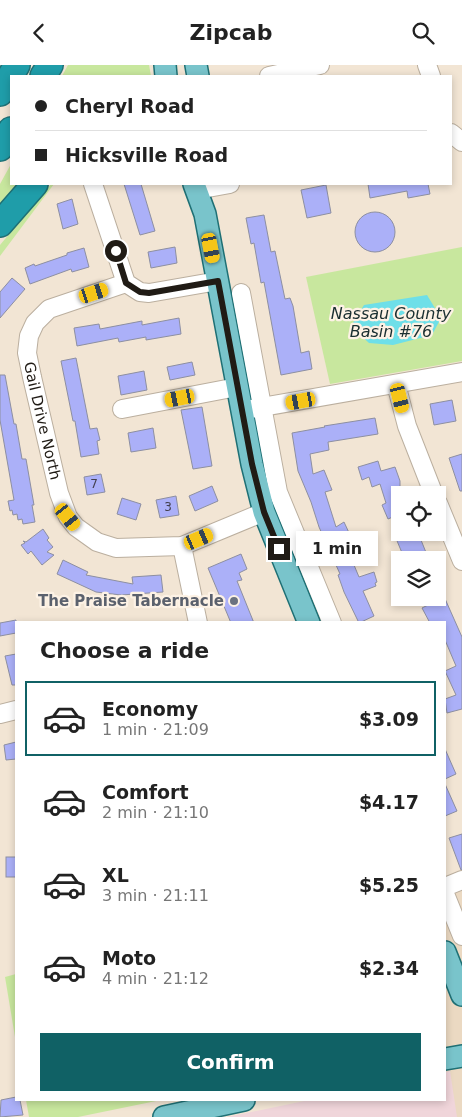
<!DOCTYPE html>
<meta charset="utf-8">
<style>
body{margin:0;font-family:"DejaVu Sans",sans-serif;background:#f6f6f6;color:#222;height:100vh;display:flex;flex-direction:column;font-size:19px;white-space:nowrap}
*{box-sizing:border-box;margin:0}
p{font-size:16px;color:#767676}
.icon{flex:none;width:28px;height:28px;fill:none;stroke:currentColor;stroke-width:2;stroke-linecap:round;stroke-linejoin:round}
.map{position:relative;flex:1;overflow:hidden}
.details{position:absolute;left:15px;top:556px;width:431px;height:480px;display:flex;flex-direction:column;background:#fff;border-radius:0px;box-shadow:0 2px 8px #0003}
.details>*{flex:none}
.banner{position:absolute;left:10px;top:10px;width:442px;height:110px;border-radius:0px;box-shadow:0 2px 8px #0003;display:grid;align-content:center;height:110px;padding:0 25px;background:#fff}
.buttons{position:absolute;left:391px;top:421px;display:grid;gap:10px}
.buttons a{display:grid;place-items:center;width:55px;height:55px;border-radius:0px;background:#fff;box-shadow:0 2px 8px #0003;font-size:25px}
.end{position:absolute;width:22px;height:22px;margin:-11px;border:6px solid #201b15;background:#fff;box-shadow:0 0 0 2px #fff}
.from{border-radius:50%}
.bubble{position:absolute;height:35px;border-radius:0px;background:#fff;box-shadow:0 2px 8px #0003;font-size:16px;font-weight:800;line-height:35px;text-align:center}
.car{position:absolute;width:15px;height:30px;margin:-15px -8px;border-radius:6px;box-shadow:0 0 4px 1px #0007;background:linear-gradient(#f5c518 24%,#345 0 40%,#f5c518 0 76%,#345 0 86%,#f5c518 0)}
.banner b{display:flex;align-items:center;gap:18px;height:48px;font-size:19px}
.banner b+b{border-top:1px solid #e0e0e0}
.banner i{width:12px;height:12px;background:#222}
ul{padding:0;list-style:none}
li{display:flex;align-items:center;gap:15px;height:75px;margin:0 10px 8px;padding:0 15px;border:2px solid transparent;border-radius:0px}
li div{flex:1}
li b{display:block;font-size:19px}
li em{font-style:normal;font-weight:800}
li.on{border-color:#106165}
li>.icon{width:45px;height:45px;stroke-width:1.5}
h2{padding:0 25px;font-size:22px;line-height:60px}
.action{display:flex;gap:10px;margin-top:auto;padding:10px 25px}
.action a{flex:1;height:58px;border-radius:0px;background:#106165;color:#fff;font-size:20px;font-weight:800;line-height:58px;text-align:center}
header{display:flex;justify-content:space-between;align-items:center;height:65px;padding:0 25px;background:#fff;font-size:22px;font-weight:800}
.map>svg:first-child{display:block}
</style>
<header><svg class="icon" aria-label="back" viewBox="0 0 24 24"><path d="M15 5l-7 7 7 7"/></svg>Zipcab<svg class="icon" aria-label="search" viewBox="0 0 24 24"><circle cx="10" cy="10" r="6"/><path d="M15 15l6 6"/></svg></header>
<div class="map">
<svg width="462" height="1052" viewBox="0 0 462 1052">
<rect width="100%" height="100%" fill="#f2e5d4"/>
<path fill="#ebd9c2" d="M462,821V1052H422L445,1035V828Z"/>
<path fill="#f0d5da" d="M450,1006L457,1052H227L309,1035H445V1007Z"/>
<g fill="#c8e79e">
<path d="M68,0H149L151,11H62Z"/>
<path d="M11,99V119H27L0,151V119Z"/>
<path d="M51,119H54L0,191V180Z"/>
<path d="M462,182V296L330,319L306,212Z"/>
<path d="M16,909V978L5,912Z"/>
<path d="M26,1035H161L78,1052H29Z"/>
</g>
<path fill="#6edfe8" d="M427,230L441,253L432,270L393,280L369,278L351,261L364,240Z"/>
<g fill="#abb0f8" stroke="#8d8fa1">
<path d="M124,119H141L155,166L140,170Z"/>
<path d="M368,119H428L430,129L408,133L407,126L370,133Z"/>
<path d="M326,120L331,148L307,153L301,125Z"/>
<path d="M72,134L78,159L63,164L57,139Z"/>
<circle cx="375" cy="167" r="20"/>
<path d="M264,150L271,187L275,186L285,234L290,233L293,241L301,288L309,286L312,304L281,310L264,217L261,218L254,178L251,179L246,153Z"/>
<path d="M175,182L177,198L151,203L148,187Z"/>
<path d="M84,183L89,202L72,207L71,204L30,219L25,203L34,199L35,201L67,190V188Z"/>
<path d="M12,213L25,224L0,253V227Z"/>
<path d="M179,253L181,269L146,275V272L119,277L118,273L77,281L74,263L99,259L100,264L142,256V260Z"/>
<path d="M76,293L90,364L97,363L100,375L97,376L99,389L81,392L75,356H73L61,296Z"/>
<path d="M192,297L195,310L170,315L167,302Z"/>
<path d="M144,306L147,325L121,330L118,311Z"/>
<path d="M0,310H5L14,359H16L22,394H26L34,440H32L35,457L23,459L22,454L18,455L17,449L13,450L12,445L10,446L8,436L14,435L0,355Z"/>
<path d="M452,335L456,356L434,360L430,339Z"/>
<path d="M202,342L212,401L193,404L181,345Z"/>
<path d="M375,353L378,369L328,377L329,385L310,389L313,409L324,405L332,425L325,427L336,462L344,457L357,485L349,488L359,512L374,507L377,517L375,518L376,521L363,526L374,551L359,558L344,527L338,510L340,509L319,462L311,437L298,406L292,368L325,362L324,361Z"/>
<path d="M153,363L156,383L131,387L128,368Z"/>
<path d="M462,389V426H460L449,393Z"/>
<path d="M378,396L381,406L395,402L400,416V449L388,454L382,440L386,438L380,419L372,422L369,412L362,415L358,402Z"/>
<path d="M101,409L105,427L87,430L84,412Z"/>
<path d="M212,421L218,436L195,446L189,431Z"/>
<path d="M176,431L179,450L160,453L156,435Z"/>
<path d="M122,433L141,439L136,455L117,449Z"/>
<path d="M43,464L49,473L47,475L53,482L47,487L54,490L42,500L31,486L28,489L21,480L25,478L23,476L26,477Z"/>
<path d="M403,468H409L411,473L419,470L429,495H405L395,471Z"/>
<path d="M241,489L247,504L239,508L242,515L237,516L254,558H231L208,503Z"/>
<path d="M63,495L88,507L86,510L133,519L132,512L161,510L163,527L121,530L96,527L57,509Z"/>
<path d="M438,518L462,572V644L447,648L445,634L456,630L445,606L456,601L445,575V558H430L422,543L438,535Z"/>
<path d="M16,555V568L0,571V558Z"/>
<path d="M16,589V620H12L5,591Z"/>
<path d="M16,677V694L6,695L4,680Z"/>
<path d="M445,684L456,709L445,714Z"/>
<path d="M445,719L457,746L445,751Z"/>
<path d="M462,769V805H461L449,773Z"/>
<rect x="6" y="792" width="10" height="20"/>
<path d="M16,1032V1035H20L23,1050L0,1052L1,1035Z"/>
</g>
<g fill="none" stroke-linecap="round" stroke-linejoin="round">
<defs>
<g id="minor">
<path d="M427,0L431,11"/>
<path d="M269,11L320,0"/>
<path d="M451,68L462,77"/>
<path d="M93,119L126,218L140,227L149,228L218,216"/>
<path d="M208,123L230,119"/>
<path id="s1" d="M126,218L49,244L35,258L29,271L27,288L32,312L59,428L68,452L76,462L97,477L116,483L182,481L264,447"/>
<path d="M241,228L278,427L332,558"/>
<path d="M396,319L407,361L434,430"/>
<path d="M122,344L237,322"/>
<path d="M251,344L462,307"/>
<path d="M438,438L462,496"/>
<path d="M182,481L198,558"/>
<path d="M0,649L16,645"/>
<path d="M445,822L462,815"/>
<path d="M445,829L462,871"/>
</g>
<g id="major">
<path d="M165,0L166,11"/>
<path d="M196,0L198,11"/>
<path d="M194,119L205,149L252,399L264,447L309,558"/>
<path d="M445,887L462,930"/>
<path d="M445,994L462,991"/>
<path d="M164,1052L244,1035"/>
</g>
<g id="highway">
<path d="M43,11L50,0"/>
<path d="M0,28L17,0"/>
<path d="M0,83L11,65"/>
<path d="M0,159L35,119"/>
</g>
</defs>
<use href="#minor" stroke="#bbaf9f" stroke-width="20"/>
<use href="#major" stroke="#1f7075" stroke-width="24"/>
<use href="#highway" stroke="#1f7075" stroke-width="28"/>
<use href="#minor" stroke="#fff" stroke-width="18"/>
<use href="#major" stroke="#79c4cb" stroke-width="21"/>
<use href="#highway" stroke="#1f9da9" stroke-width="25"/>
</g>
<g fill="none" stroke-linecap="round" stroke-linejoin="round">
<path stroke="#201b15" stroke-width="6" d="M116,186L126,218L140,227L149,228L218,216L252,399L264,447L279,484"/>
</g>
<circle fill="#6b7280" stroke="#fdf2e5" stroke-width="2" cx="234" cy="536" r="5"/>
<g text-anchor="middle" stroke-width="4.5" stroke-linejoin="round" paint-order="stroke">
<g font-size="12" fill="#43404e">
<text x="94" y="423">7</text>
<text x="168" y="446">3</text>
</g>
<g font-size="15" fill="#201b15" stroke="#fdf2e5">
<text dy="5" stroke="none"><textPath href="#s1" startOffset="202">Gail Drive North</textPath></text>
</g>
<g font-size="15" font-weight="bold" fill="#5b616d" stroke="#fdf2e5" text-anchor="end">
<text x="224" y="541">The Praise Tabernacle</text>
</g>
<g font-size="16" font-style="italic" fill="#1a2f31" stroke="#fdf2e5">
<text x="391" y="254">Nassau County<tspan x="391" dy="18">Basin #76</tspan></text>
</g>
</g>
</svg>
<div class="buttons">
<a><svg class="icon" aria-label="locate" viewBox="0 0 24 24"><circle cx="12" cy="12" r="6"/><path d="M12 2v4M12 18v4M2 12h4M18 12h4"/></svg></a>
<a><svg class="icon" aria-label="layers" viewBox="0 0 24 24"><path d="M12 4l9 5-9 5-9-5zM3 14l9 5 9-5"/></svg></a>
</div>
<i class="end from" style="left:116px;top:186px"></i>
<i class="end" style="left:279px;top:484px"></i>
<div class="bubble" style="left:296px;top:466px;width:82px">1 min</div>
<i class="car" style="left:211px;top:183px;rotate:169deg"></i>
<i class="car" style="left:94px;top:228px;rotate:72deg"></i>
<i class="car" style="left:180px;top:333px;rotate:259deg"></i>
<i class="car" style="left:400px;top:333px;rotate:166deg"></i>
<i class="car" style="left:301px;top:336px;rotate:260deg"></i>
<i class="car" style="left:68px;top:452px;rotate:141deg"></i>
<i class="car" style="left:199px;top:474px;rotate:67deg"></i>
<div class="banner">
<b><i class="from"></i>Cheryl Road</b>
<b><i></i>Hicksville Road</b>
</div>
<section class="details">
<h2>Choose a ride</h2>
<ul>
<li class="on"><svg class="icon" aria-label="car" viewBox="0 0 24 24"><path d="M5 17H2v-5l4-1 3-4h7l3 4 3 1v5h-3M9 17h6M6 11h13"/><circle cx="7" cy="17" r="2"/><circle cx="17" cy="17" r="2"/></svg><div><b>Economy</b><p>1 min · 21:09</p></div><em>$3.09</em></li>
<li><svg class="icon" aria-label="car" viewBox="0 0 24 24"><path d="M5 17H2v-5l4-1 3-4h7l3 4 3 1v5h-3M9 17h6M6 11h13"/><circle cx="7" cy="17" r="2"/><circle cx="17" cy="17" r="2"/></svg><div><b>Comfort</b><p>2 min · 21:10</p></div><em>$4.17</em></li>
<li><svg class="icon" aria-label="car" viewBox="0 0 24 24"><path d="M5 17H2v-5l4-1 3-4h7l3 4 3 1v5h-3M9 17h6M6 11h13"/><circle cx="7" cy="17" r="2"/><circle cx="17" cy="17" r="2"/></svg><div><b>XL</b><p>3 min · 21:11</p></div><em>$5.25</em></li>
<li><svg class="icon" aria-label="car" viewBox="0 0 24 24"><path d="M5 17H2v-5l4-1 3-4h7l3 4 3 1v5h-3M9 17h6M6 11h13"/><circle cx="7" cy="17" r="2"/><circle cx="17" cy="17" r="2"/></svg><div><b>Moto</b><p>4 min · 21:12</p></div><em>$2.34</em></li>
</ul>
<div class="action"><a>Confirm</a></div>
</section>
</div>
